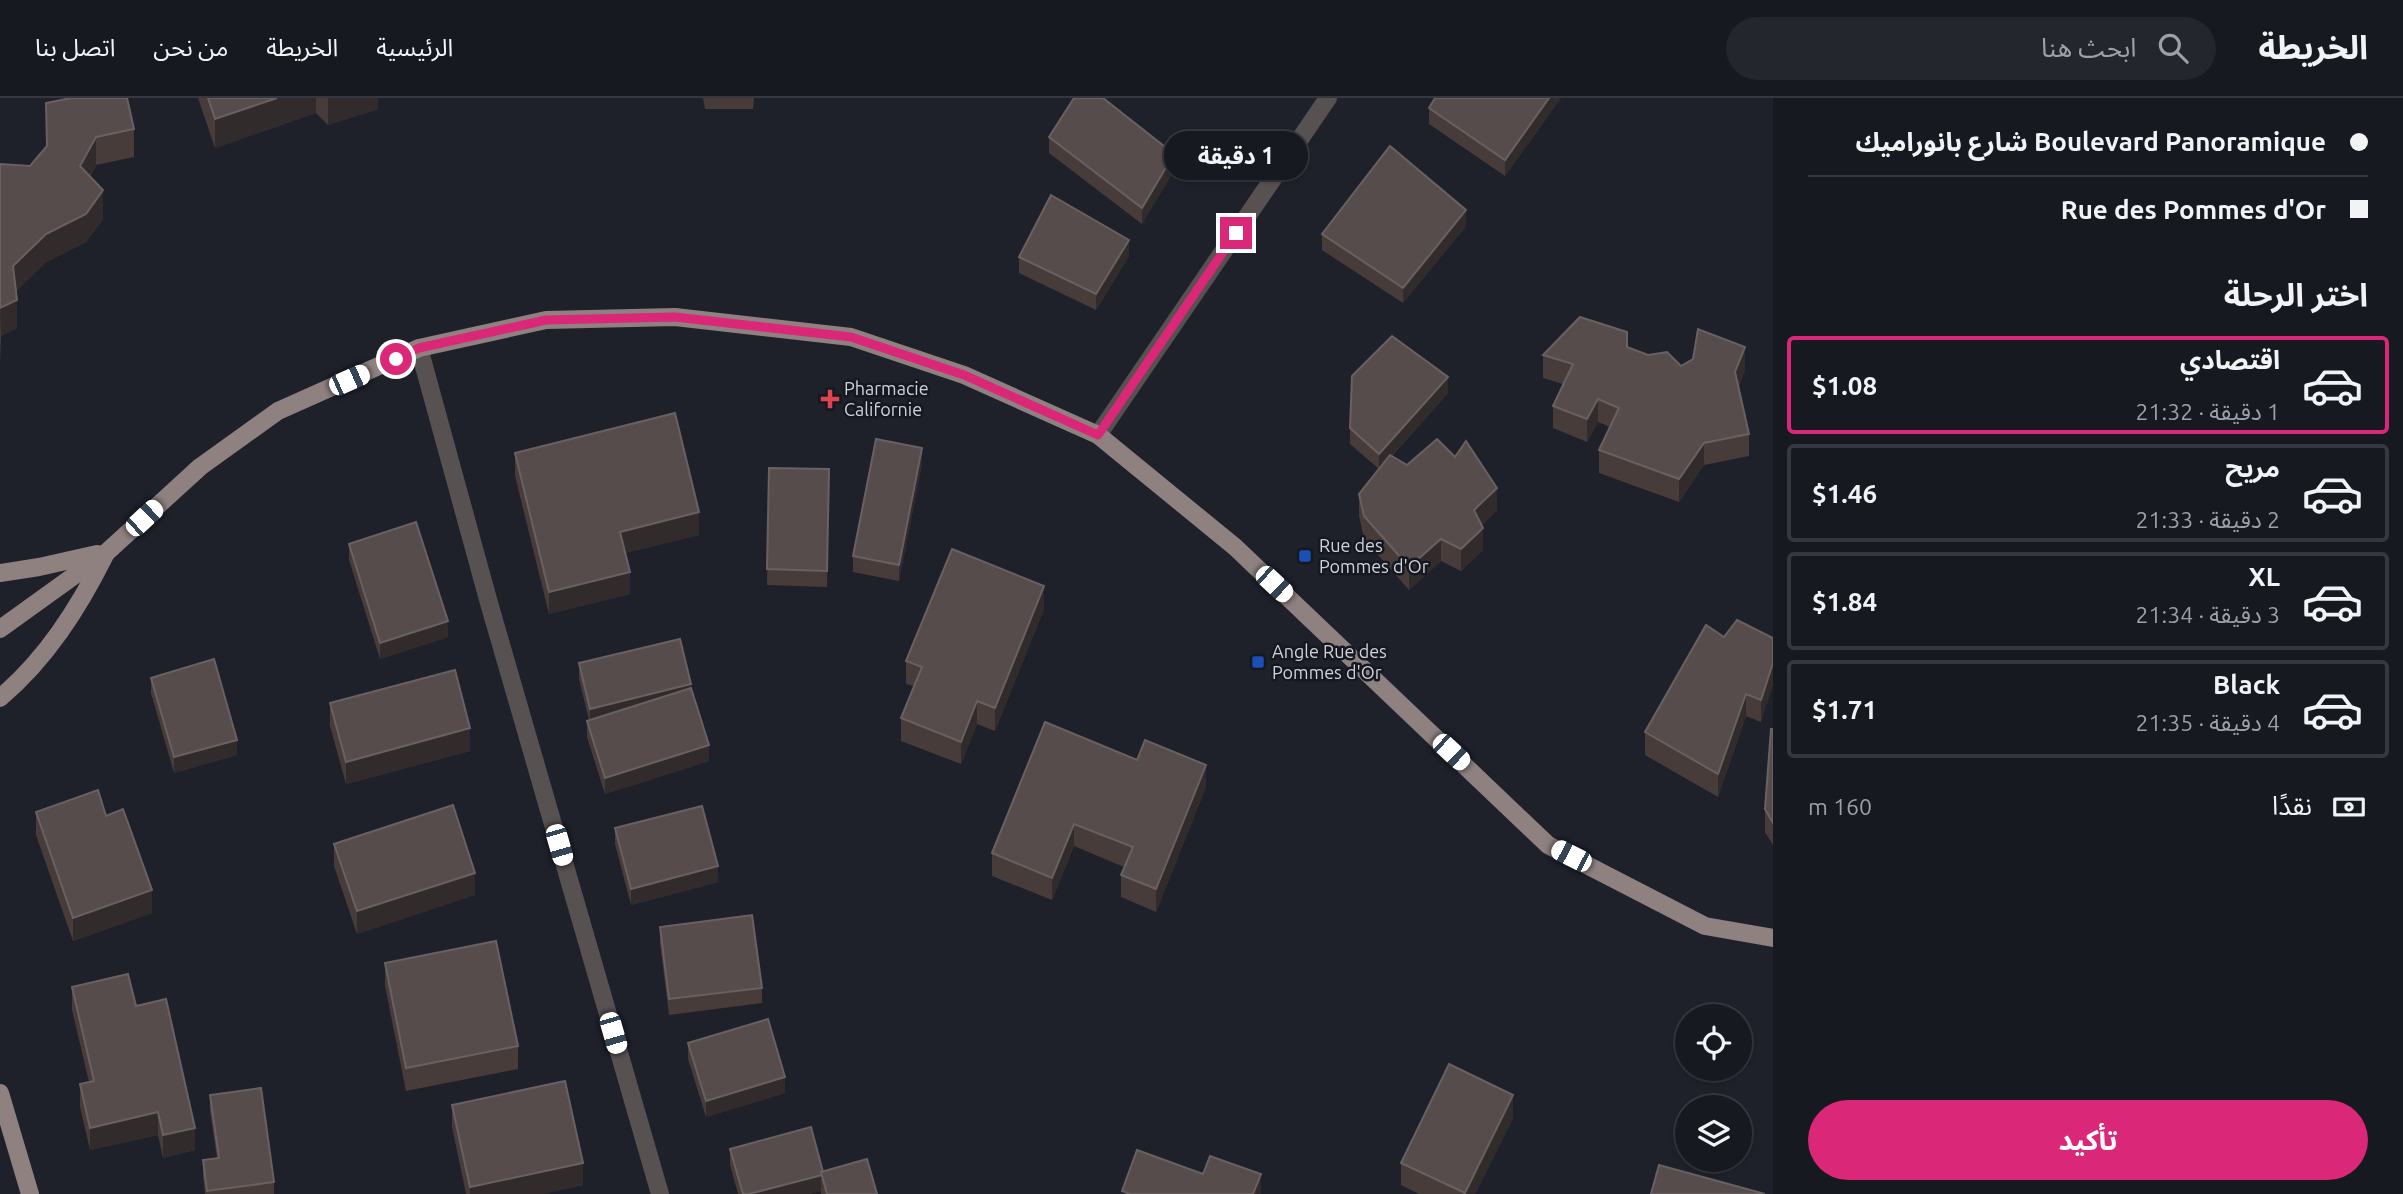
<!DOCTYPE html>
<html lang="ar">
<meta charset="utf-8">
<style>
body{margin:0;font-family:Ubuntu,"Noto Sans Arabic",sans-serif;background:#23262d;color:#f1f3f6;direction:rtl;height:100vh;display:flex;flex-direction:column;font-size:26px;white-space:nowrap}
*{box-sizing:border-box;margin:0}
p{font-size:23px;color:#9ea0a5}
.icon{flex:none;width:38px;height:38px;fill:none;stroke:currentColor;stroke-width:2;stroke-linecap:round;stroke-linejoin:round}
.map{position:relative;flex:1;overflow:hidden;direction:ltr}
.side{display:flex;flex-direction:column;background:#161920;width:630px}
.side>*{flex:none}
.guide{display:grid;align-content:center;height:154px;padding:0 35px;background:#161920}
.controls{position:absolute;left:1675px;top:906px;display:grid;gap:14px}
.controls a{display:grid;place-items:center;width:77px;height:77px;border-radius:50%;background:#161920;box-shadow:0 2px 5px #0004,0 0 0 2px #35383e;font-size:35px}
.end{position:absolute;width:32px;height:32px;margin:-16px;border:9px solid #db2777;background:#fff;box-shadow:0 0 0 4px #fff}
.from{border-radius:50%}
.bubble{position:absolute;height:49px;border-radius:24px;background:#161920;box-shadow:0 2px 5px #0004,0 0 0 2px #35383e;font-size:23px;font-weight:700;line-height:49px;text-align:center;direction:rtl}
.car{position:absolute;width:21px;height:42px;margin:-21px -10px;border-radius:9px;box-shadow:0 0 5px 2px #0007;background:linear-gradient(#fff 24%,#345 0 40%,#fff 0 76%,#345 0 86%,#fff 0)}
.guide b{display:flex;align-items:center;gap:24px;height:66px;font-size:26px}
.guide b+b{border-top:2px solid #35383e}
.guide i{width:18px;height:18px;background:#f1f3f6}
ul{padding:0;list-style:none}
li{display:flex;align-items:center;gap:21px;height:98px;margin:0 14px 10px;padding:0 21px;border:4px solid #35383e;border-radius:7px}
li div{flex:1}
li b{display:block;font-size:26px}
li em{font-style:normal;font-weight:700}
li.selected{border-color:#db2777}
li>.icon{width:63px;height:63px;stroke-width:1.5}
h2{padding:0 35px;font-size:32px;line-height:84px}
.pay{display:flex;align-items:center;gap:18px;height:77px;padding:0 35px;font-size:26px}
.pay p{margin-inline-start:auto}
.action{display:flex;gap:14px;margin-top:auto;padding:14px 35px}
.action a{flex:1;height:80px;border-radius:42px;background:#db2777;color:#fff;font-size:28px;font-weight:700;line-height:80px;text-align:center}
header{display:flex;align-items:center;gap:42px;box-sizing:border-box;height:98px;padding:0 35px;background:#161920;border-bottom:2px solid #35383e}
header strong{font-size:33px}
nav{display:flex;gap:38px;margin-inline-start:auto;font-size:24px}
.search{width:490px;height:63px;background:#23262d;display:flex;align-items:center;gap:18px;box-sizing:border-box;padding:0 24px;border-radius:38px;color:#9ea0a5;font-size:26px}
main{display:flex;flex:1;min-height:0}
.map>svg:first-child{display:block}
</style>
<header>
<strong>الخريطة</strong>
<div class="search"><svg class="icon" aria-label="search" viewBox="0 0 24 24"><circle cx="10" cy="10" r="6"/><path d="M15 15l6 6"/></svg>ابحث هنا</div>
<nav><a>الرئيسية</a><a>الخريطة</a><a>من نحن</a><a>اتصل بنا</a></nav>
</header>
<main>
<section class="side">
<div class="guide">
<b><i class="from"></i>Boulevard Panoramique شارع بانوراميك</b>
<b><i></i>Rue des Pommes d'Or</b>
</div>
<h2>اختر الرحلة</h2>
<ul>
<li class="selected"><svg class="icon" aria-label="car" viewBox="0 0 24 24"><path d="M5 17H2v-5l4-1 3-4h7l3 4 3 1v5h-3M9 17h6M6 11h13"/><circle cx="7" cy="17" r="2"/><circle cx="17" cy="17" r="2"/></svg><div><b>اقتصادي</b><p>1 دقيقة · 21:32</p></div><em>$1.08</em></li>
<li><svg class="icon" aria-label="car" viewBox="0 0 24 24"><path d="M5 17H2v-5l4-1 3-4h7l3 4 3 1v5h-3M9 17h6M6 11h13"/><circle cx="7" cy="17" r="2"/><circle cx="17" cy="17" r="2"/></svg><div><b>مريح</b><p>2 دقيقة · 21:33</p></div><em>$1.46</em></li>
<li><svg class="icon" aria-label="car" viewBox="0 0 24 24"><path d="M5 17H2v-5l4-1 3-4h7l3 4 3 1v5h-3M9 17h6M6 11h13"/><circle cx="7" cy="17" r="2"/><circle cx="17" cy="17" r="2"/></svg><div><b>XL</b><p>3 دقيقة · 21:34</p></div><em>$1.84</em></li>
<li><svg class="icon" aria-label="car" viewBox="0 0 24 24"><path d="M5 17H2v-5l4-1 3-4h7l3 4 3 1v5h-3M9 17h6M6 11h13"/><circle cx="7" cy="17" r="2"/><circle cx="17" cy="17" r="2"/></svg><div><b>Black</b><p>4 دقيقة · 21:35</p></div><em>$1.71</em></li>
</ul>
<div class="pay"><svg class="icon" aria-label="cash" viewBox="0 0 24 24"><path d="M3 7h18v10H3z"/><circle cx="12" cy="12" r="2"/></svg>نقدًا<p>160 m</p></div>
<div class="action"><a>تأكيد</a></div>
</section>
<div class="map">
<svg width="1773" height="1096" viewBox="0 0 1773 1096">
<rect width="100%" height="100%" fill="#1e212a"/>
<g fill="none" stroke-linecap="round" stroke-linejoin="round">
<g stroke="#585151" stroke-width="18">
<path d="M419,250L489,505L660,1096"/>
<path d="M1098,337L1328,0"/>
</g>
<g stroke="#8e8180" stroke-width="18">
<path d="M0,475L39,469L97,456"/>
<path d="M0,531L107,454L200,369L278,313L419,250L546,222L675,219L851,239L964,277L1098,337L1235,449L1548,747L1705,828L1773,840"/>
<path d="M0,600C46,561 78,511 105,457"/>
<path d="M0,995L30,1096"/>
</g>
</g>
<g fill="#473c3a">
<path d="M198,0H378V11L328,27L316,15L215,50Z"/>
<path d="M703,0H754L753,11H705Z"/>
<path d="M1561,0L1505,78L1429,26V10Z"/>
<path d="M46,5L134,31V59L96,67L90,79L103,121L86,144L46,164L16,193L17,230L1,238L0,266V66L30,68L46,49Z"/>
<path d="M1049,39L1174,72L1142,126L1049,55Z"/>
<path d="M1466,128L1403,205L1322,152V136Z"/>
<path d="M1129,158L1096,212L1019,175V159Z"/>
<path d="M1627,249L1648,257L1681,268L1745,272L1739,288L1749,336V358L1704,367L1679,404L1599,375V352L1610,329L1598,324L1587,344L1553,330V308L1563,286L1543,280V257Z"/>
<path d="M1448,295L1392,358L1407,367L1497,412L1482,427L1483,452L1461,473L1441,463L1409,492L1364,441L1359,418V396L1379,371L1350,346V330Z"/>
<path d="M515,355L699,437L625,455L630,496L549,516L515,378Z"/>
<path d="M922,366L899,483L853,474V458Z"/>
<path d="M769,370L829,371L827,489L767,487Z"/>
<path d="M349,446L448,539L380,561L349,462Z"/>
<path d="M1044,511L995,633L977,626L961,666L901,643V620L914,588L906,586V563Z"/>
<path d="M1724,539L1773,540L1761,624L1746,618L1718,699L1645,657V634Z"/>
<path d="M579,565L691,590L709,663L605,696L587,639V623L589,622L579,581Z"/>
<path d="M151,580L237,657L174,675L151,595Z"/>
<path d="M330,605L470,653L346,686L330,628Z"/>
<path d="M1045,624L1206,689L1156,814L1121,799V777L1124,769L1074,748L1052,802L992,778V755Z"/>
<path d="M1773,631V747L1765,734V711Z"/>
<path d="M36,714L152,815L73,843L36,737Z"/>
<path d="M615,730L718,784L631,807L615,746Z"/>
<path d="M334,746L475,797L357,836L334,768Z"/>
<path d="M660,829L762,890V905L669,917L660,845Z"/>
<path d="M385,865L518,948V971L406,993L385,888Z"/>
<path d="M72,889L136,908L195,1052L163,1060L158,1037L90,1052L80,1009V986L89,984L72,912Z"/>
<path d="M688,945L785,995L706,1019L688,961Z"/>
<path d="M210,997L274,1084V1096H205L203,1078V1062L217,1060L210,1013Z"/>
<path d="M452,1007L583,1087L542,1096H466L452,1029Z"/>
<path d="M1513,1020L1475,1096H1419L1401,1087V1065Z"/>
<path d="M730,1051L823,1074L877,1096H821V1093L809,1096H738L730,1067Z"/>
</g>
<g fill="#312b2c">
<path d="M277,0H316V15L215,50V21Z"/>
<path d="M328,0H378V11L328,27Z"/>
<path d="M1549,0H1561L1505,78V62Z"/>
<path d="M96,39V67L80,97V68Z"/>
<path d="M1174,56V72L1142,126V110Z"/>
<path d="M103,92V121L86,144L46,164L13,197V168L46,136Z"/>
<path d="M1466,112V128L1403,205V190Z"/>
<path d="M1129,142V158L1096,212V196Z"/>
<path d="M17,202V230L1,238L0,210Z"/>
<path d="M1745,249V272L1735,296V274Z"/>
<path d="M1448,279V295L1379,372V356Z"/>
<path d="M1598,301V324L1587,344V321Z"/>
<path d="M1704,345V367L1679,404V381Z"/>
<path d="M922,350V366L899,483V467Z"/>
<path d="M1497,390V412L1474,435V412Z"/>
<path d="M699,414V437L620,456V434Z"/>
<path d="M1483,430V452L1461,473V451Z"/>
<path d="M1441,441V463L1409,492V469Z"/>
<path d="M630,474V496L549,516V494Z"/>
<path d="M1044,488V511L995,633V610Z"/>
<path d="M448,523V539L380,561V545Z"/>
<path d="M1773,565V587L1761,624V602Z"/>
<path d="M691,586V602L590,626V611Z"/>
<path d="M1746,596V618L1718,699V676Z"/>
<path d="M977,603V626L961,666V644Z"/>
<path d="M470,630V653L346,686V664Z"/>
<path d="M237,642V657L174,675V659Z"/>
<path d="M709,647V663L605,696V680Z"/>
<path d="M1206,667V689L1156,814V791Z"/>
<path d="M1074,726V748L1052,802V780Z"/>
<path d="M718,768V784L631,807V791Z"/>
<path d="M475,775V797L357,836V813Z"/>
<path d="M152,792V815L73,843V820Z"/>
<path d="M785,979V995L706,1019V1003Z"/>
<path d="M1513,997V1020L1475,1096H1465Z"/>
<path d="M158,1014V1037L90,1052V1030Z"/>
<path d="M195,1030V1052L163,1060V1037Z"/>
<path d="M583,1065V1087L542,1096H470V1089Z"/>
<path d="M1261,1076V1096H1253Z"/>
<path d="M821,1077V1093L809,1096H749Z"/>
</g>
<g fill="#564c4b" stroke="#696161" stroke-width="2">
<path d="M71,0H127L134,31L96,39L80,68L103,92L86,116L46,136L13,168L17,202L0,210V66L30,68L47,48L46,5Z"/>
<path d="M208,0H277L215,21Z"/>
<path d="M1074,0H1103L1174,56L1142,110L1049,39Z"/>
<path d="M1435,0H1549L1505,62L1429,10Z"/>
<path d="M1390,48L1466,112L1403,190L1322,136Z"/>
<path d="M1051,97L1129,142L1096,196L1019,159Z"/>
<path d="M1580,219L1627,234V249L1648,257L1667,254L1681,268L1693,261L1698,231L1745,249L1735,274L1749,336L1704,345L1679,381L1599,352L1619,310L1598,301L1587,321L1553,308L1573,266L1543,257Z"/>
<path d="M1392,238L1448,279L1379,356L1350,330L1352,278Z"/>
<path d="M675,315L699,414L620,434L630,474L549,494L515,355Z"/>
<path d="M876,341L922,350L899,467L853,458Z"/>
<path d="M1437,341L1455,359L1466,343L1497,390L1474,412L1483,430L1461,451L1441,441L1409,469L1364,418L1359,396L1390,357L1407,367Z"/>
<path d="M769,370L829,371L827,473L767,471Z"/>
<path d="M416,424L448,523L380,545L349,446Z"/>
<path d="M952,451L1044,488L995,610L977,603L961,644L901,620L922,569L906,563Z"/>
<path d="M1737,522L1773,540V565L1761,602L1746,596L1718,676L1645,634L1706,527L1724,539Z"/>
<path d="M680,541L691,586L590,611L579,565Z"/>
<path d="M214,561L237,642L174,659L151,580Z"/>
<path d="M455,572L470,630L346,664L330,605Z"/>
<path d="M691,590L709,647L605,680L587,623Z"/>
<path d="M1045,624L1137,662L1145,642L1206,667L1156,791L1121,777L1133,749L1074,726L1052,780L992,755Z"/>
<path d="M1771,631H1773V725L1765,711Z"/>
<path d="M98,692L106,718L123,711L152,792L73,820L36,714Z"/>
<path d="M453,707L475,775L357,813L334,746Z"/>
<path d="M702,708L718,768L631,791L615,730Z"/>
<path d="M752,817L762,890L669,901L660,829Z"/>
<path d="M496,843L518,948L406,970L385,865Z"/>
<path d="M128,876L136,908L166,901L195,1030L163,1037L158,1014L90,1030L80,986L94,983L72,889Z"/>
<path d="M768,921L785,979L706,1003L688,945Z"/>
<path d="M1449,966L1513,997L1465,1095L1401,1065Z"/>
<path d="M565,983L583,1065L470,1089L452,1007Z"/>
<path d="M261,990L274,1084L207,1093L203,1062L219,1060L210,997Z"/>
<path d="M811,1029L823,1074H821L822,1077L749,1096H743L730,1051Z"/>
<path d="M1137,1052L1203,1076L1210,1058L1261,1076L1253,1096H1130L1122,1093Z"/>
<path d="M867,1061L877,1096H827L821,1074Z"/>
<path d="M1659,1067L1765,1096H1651Z"/>
</g>
<g fill="none" stroke-linecap="round" stroke-linejoin="round">
<path stroke="#db2777" stroke-width="9" d="M396,261L419,250L546,222L675,219L851,239L964,277L1098,337L1236,135"/>
</g>
<path fill="#e0444e" stroke="#151721" stroke-width="2.5" d="M826.5 290.5h7v7h7v7h-7v7h-7v-7h-7v-7h7z"/>
<g fill="#1a4fb4" stroke="#151721" stroke-width="2.5">
<rect x="1298" y="451" width="14" height="14" rx="3.5"/>
<rect x="1251" y="557" width="14" height="14" rx="3.5"/>
</g>
<g text-anchor="middle" stroke-width="5" stroke-linejoin="round" paint-order="stroke">
<g font-size="18" fill="#d0d2d8" stroke="#151721" text-anchor="start">
<text x="844" y="297">Pharmacie<tspan x="844" dy="21">Californie</tspan></text>
<text x="1319" y="454">Rue des<tspan x="1319" dy="21">Pommes d'Or</tspan></text>
<text x="1272" y="560">Angle Rue des<tspan x="1272" dy="21">Pommes d'Or</tspan></text>
</g>
</g>
</svg>
<div class="controls">
<a><svg class="icon" aria-label="locate" viewBox="0 0 24 24"><circle cx="12" cy="12" r="6"/><path d="M12 2v4M12 18v4M2 12h4M18 12h4"/></svg></a>
<a><svg class="icon" aria-label="layers" viewBox="0 0 24 24"><path d="M12 4l9 5-9 5-9-5zM3 14l9 5 9-5"/></svg></a>
</div>
<i class="end from" style="left:396px;top:261px"></i>
<i class="end" style="left:1236px;top:135px"></i>
<div class="bubble" style="left:1164px;top:33px;width:144px">1 دقيقة</div>
<i class="car" style="left:349px;top:282px;rotate:66deg"></i>
<i class="car" style="left:144px;top:420px;rotate:47deg"></i>
<i class="car" style="left:1274px;top:486px;rotate:133deg"></i>
<i class="car" style="left:1451px;top:654px;rotate:133deg"></i>
<i class="car" style="left:559px;top:747px;rotate:164deg"></i>
<i class="car" style="left:1571px;top:758px;rotate:297deg"></i>
<i class="car" style="left:613px;top:935px;rotate:164deg"></i>
</div>
</main>
